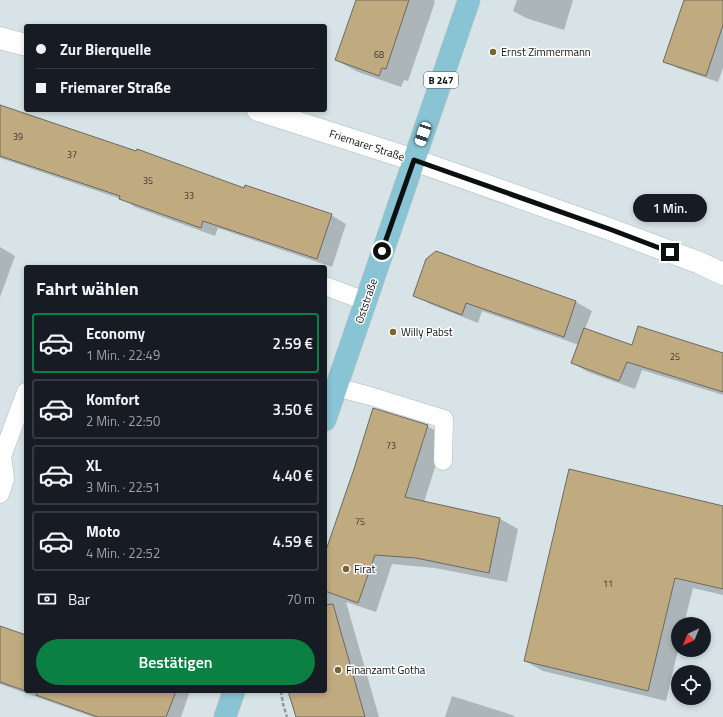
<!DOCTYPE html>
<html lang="de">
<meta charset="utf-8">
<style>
body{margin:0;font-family:"Titillium Web",sans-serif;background:#20242c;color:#f1f3f6;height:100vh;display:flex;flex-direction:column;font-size:15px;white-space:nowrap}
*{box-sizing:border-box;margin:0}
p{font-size:13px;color:#9ea1a6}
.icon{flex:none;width:22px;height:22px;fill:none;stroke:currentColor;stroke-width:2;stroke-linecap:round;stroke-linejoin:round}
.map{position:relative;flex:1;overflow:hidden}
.drawer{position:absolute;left:24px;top:265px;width:303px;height:428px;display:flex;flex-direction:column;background:#171b24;border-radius:4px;box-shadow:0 2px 6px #0003}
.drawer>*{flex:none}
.hud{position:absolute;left:24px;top:24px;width:303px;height:88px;border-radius:4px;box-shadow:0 2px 6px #0003;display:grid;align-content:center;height:88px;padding:0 12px;background:#171b24}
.needle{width:26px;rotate:224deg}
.fabs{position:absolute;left:671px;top:617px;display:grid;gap:8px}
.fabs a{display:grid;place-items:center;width:40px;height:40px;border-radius:50%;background:#171b24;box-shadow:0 2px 6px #0003;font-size:20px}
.end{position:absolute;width:18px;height:18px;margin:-9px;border:5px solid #0c1011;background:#fff;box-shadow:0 0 0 2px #fff}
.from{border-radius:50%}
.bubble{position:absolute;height:28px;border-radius:14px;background:#171b24;box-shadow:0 2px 6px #0003;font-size:13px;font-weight:600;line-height:28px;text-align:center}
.car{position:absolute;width:12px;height:24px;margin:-12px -6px;border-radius:5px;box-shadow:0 0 3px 1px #0007;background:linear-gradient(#fff 24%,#345 0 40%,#fff 0 76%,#345 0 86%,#fff 0)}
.hud b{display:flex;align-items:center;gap:14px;height:38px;font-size:15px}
.hud b+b{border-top:1px solid #363941}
.hud i{width:10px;height:10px;background:#f1f3f6}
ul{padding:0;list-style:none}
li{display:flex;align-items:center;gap:12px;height:60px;margin:0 8px 6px;padding:0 4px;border:2px solid #363941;border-radius:4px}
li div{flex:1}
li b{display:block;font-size:15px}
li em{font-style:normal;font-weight:600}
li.on{border-color:#0b8043}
li>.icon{width:36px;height:36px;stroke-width:1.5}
h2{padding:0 12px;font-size:18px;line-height:48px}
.pay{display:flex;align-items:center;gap:10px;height:44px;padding:0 12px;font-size:15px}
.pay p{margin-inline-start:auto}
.action{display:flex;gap:8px;margin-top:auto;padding:8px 12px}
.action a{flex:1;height:46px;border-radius:24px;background:#0b8043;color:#fff;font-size:16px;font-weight:600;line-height:46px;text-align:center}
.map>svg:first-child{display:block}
</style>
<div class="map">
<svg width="723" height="717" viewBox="0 0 723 717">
<rect width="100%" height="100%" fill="#d7e3e6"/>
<g fill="#0003">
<path d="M357,0H434V1L435,2L408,81L404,80L401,87L358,72L336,60Z"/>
<path d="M517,0H573L564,30L526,18L513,11Z"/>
<path d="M685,0H723V68L718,82L677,68L665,61Z"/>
<path d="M0,106L245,190L331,215L346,224L332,267L218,228L215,236L135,207L124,200L0,158Z"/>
<path d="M0,247L15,256L0,297Z"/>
<path d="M485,270L576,302L592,311L585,329L632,347L723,354V395L642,370L635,389L588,372L572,363L579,345L482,311L478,323L430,304L415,295Z"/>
<path d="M427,426L445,436L424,502L500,519L518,529L507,582L435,568L392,564L376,612L346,602L379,717H297L289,691H325V556Z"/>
<path d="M723,507V595L693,588L684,624H678V650L666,701L543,671L525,661Z"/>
<path d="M0,627L26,636V691H190L181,717H93L0,684Z"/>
<path d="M452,696L512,715L515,717H445Z"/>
</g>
<g fill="#c0aa80" stroke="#6d6961">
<path d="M356,0H409L386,69L382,68L379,76L335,60Z"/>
<path d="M684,0H723V25L706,76L663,62Z"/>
<path d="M0,105L136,151L137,149L244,188L245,185L332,214L317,259L203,221L201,228L119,199L120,196L0,156Z"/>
<path d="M436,251L485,269L576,301L564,337L466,303L462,315L413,296L426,259Z"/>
<path d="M638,326L723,353V392L627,362L619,381L571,363L584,328L632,345Z"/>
<path d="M373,408L428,425L405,497L500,518L489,573L416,558L375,555L358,603L325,591V553L354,469Z"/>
<path d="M569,469L723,506V589L675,578L648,691L524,661Z"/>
<path d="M333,604L365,717H296L288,691H325V605Z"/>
<path d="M0,626L26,635V691L0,682Z"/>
<path d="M37,691H176L166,717H98L36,695Z"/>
</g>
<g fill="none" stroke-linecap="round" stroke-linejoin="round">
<defs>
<g id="service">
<path d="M325,286L365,301"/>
<path d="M336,387L370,396L444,419L443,461"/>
<path d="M0,455L2,456L5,479L0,494"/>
<path d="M2,456L26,392"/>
</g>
<g id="minor">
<path d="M0,38L26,45"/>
<path d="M258,110L414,160L612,230L700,263L723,274"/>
</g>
<g id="primary">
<path d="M325,420L469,0"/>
<path d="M225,717L234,691"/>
</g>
</defs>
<use href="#service" stroke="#afbbbe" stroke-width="19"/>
<use href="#minor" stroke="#afbbbe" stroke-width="23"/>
<use href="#primary" stroke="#c0c1c1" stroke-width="23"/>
<path stroke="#919a9c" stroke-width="2.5" stroke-dasharray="4 2" stroke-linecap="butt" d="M281,691L283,704L287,717"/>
<use href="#service" stroke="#fff" stroke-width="18"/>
<use href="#minor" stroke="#fff" stroke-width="22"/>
<use href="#primary" stroke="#88c4d3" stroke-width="22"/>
</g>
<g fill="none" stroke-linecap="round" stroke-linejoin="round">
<path stroke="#0c1011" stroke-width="5" d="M382,251L414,160L612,230L670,252"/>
</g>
<g fill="#7b6434" stroke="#fff" stroke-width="1.5">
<circle cx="493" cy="52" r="4"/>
<circle cx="393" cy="332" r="4"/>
<circle cx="346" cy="569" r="4"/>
<circle cx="338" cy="670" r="4"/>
</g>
<g text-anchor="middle" stroke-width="3" stroke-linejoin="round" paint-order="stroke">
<g font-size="9" fill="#39362d">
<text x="379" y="58">68</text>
<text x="18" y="140">39</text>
<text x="72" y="158">37</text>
<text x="148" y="184">35</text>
<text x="189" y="199">33</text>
<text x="675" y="360">25</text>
<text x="391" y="449">73</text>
<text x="360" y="525">75</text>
<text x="608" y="587">11</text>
</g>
<rect fill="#fff" stroke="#555858" stroke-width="1" x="424" y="72" width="34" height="16" rx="3"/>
<g font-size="10" font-weight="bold" fill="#0c1011">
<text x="441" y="84">B 247</text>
</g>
<g font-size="11" fill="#0c1011" stroke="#fff" text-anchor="start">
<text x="501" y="56">Ernst Zimmermann</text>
<text x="401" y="336">Willy Pabst</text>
<text x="354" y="573">Firat</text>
<text x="346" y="674">Finanzamt Gotha</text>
</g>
<g font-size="11" fill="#0c1011" stroke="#fff">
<text transform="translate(367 145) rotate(18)" y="4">Friemarer Straße</text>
<text transform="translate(366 301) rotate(-71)" y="4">Oststraße</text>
</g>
</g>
</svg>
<div class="fabs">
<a><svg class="needle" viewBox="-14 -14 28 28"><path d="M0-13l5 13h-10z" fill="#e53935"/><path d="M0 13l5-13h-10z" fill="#9ea1a6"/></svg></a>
<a><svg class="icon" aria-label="locate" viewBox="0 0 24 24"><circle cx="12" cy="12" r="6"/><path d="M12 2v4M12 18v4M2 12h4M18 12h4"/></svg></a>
</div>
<i class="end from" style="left:382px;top:251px"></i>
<i class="end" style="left:670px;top:252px"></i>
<div class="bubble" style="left:633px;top:194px;width:74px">1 Min.</div>
<i class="car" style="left:423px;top:134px;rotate:199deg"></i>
<div class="hud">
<b><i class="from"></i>Zur Bierquelle</b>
<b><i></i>Friemarer Straße</b>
</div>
<section class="drawer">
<h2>Fahrt wählen</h2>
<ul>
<li class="on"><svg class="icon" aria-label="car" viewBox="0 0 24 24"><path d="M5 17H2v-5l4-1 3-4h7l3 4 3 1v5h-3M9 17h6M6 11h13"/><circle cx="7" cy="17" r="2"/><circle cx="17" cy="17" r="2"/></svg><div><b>Economy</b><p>1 Min. · 22:49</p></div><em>2.59 €</em></li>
<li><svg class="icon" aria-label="car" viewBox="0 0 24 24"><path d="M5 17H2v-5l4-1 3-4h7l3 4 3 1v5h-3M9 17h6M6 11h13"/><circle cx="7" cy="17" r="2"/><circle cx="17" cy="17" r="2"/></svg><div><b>Komfort</b><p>2 Min. · 22:50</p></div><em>3.50 €</em></li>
<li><svg class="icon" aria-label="car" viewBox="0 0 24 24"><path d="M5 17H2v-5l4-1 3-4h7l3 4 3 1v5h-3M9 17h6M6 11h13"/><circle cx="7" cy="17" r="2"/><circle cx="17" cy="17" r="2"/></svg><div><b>XL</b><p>3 Min. · 22:51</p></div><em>4.40 €</em></li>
<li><svg class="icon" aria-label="car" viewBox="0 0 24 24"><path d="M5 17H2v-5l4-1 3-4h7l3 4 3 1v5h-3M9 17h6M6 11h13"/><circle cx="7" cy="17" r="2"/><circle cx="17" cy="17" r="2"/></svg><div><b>Moto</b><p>4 Min. · 22:52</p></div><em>4.59 €</em></li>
</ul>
<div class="pay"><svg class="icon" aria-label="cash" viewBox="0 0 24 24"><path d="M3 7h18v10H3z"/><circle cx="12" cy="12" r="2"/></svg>Bar<p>70 m</p></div>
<div class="action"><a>Bestätigen</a></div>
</section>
</div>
